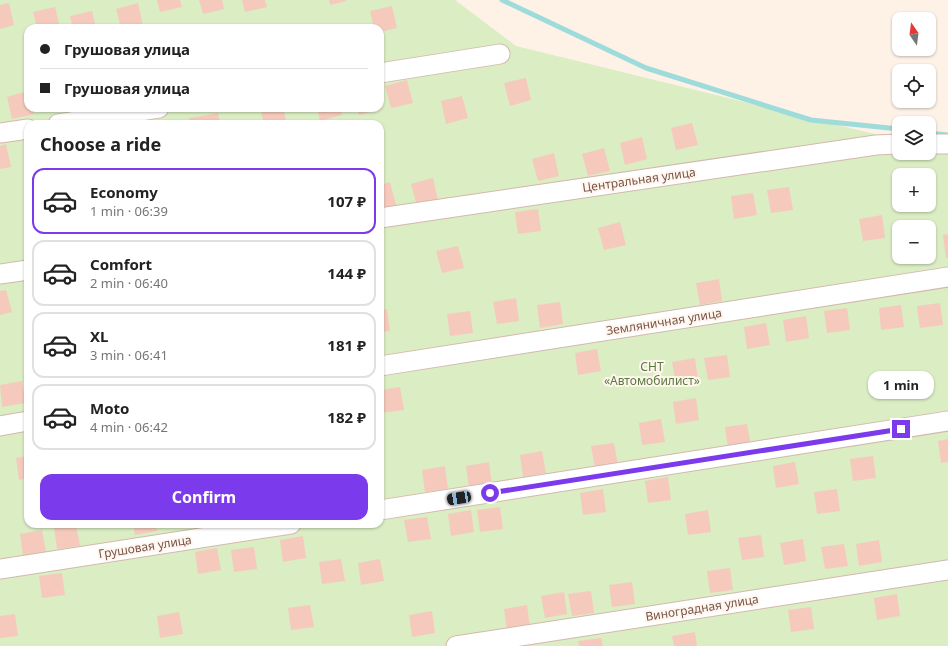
<!DOCTYPE html>
<meta charset="utf-8">
<style>
body{margin:0;font-family:"Noto Sans",sans-serif;background:#f2f2f2;color:#222;height:100vh;display:flex;flex-direction:column;font-size:15px;white-space:nowrap}
*{box-sizing:border-box;margin:0}
p{font-size:13px;color:#767676}
.icon{flex:none;width:22px;height:22px;fill:none;stroke:currentColor;stroke-width:2;stroke-linecap:round;stroke-linejoin:round}
.map{position:relative;flex:1;overflow:hidden}
.drawer{position:absolute;left:24px;top:120px;width:360px;height:408px;display:flex;flex-direction:column;background:#fff;border-radius:12px;box-shadow:0 1px 3px #0004}
.drawer>*{flex:none}
.guide{position:absolute;left:24px;top:24px;width:360px;height:88px;border-radius:12px;box-shadow:0 1px 3px #0004;display:grid;align-content:center;height:88px;padding:0 16px;background:#fff}
.needle{width:26px;rotate:346deg}
.tools{position:absolute;left:892px;top:12px;display:grid;gap:8px}
.tools a{display:grid;place-items:center;width:44px;height:44px;border-radius:8px;background:#fff;box-shadow:0 1px 3px #0004;font-size:20px}
.end{position:absolute;width:18px;height:18px;margin:-9px;border:5px solid #7c3aed;background:#fff;box-shadow:0 0 0 2px #fff}
.from{border-radius:50%}
.bubble{position:absolute;height:28px;border-radius:12px;background:#fff;box-shadow:0 1px 3px #0004;font-size:13px;font-weight:700;line-height:28px;text-align:center}
.car{position:absolute;width:12px;height:24px;margin:-12px -6px;border-radius:5px;box-shadow:0 0 3px 1px #0007;background:linear-gradient(#222 24%,#8ab4d8 0 40%,#222 0 76%,#8ab4d8 0 86%,#222 0)}
.guide b{display:flex;align-items:center;gap:14px;height:38px;font-size:15px}
.guide b+b{border-top:1px solid #e0e0e0}
.guide i{width:10px;height:10px;background:#222}
ul{padding:0;list-style:none}
li{display:flex;align-items:center;gap:12px;height:66px;margin:0 8px 6px;padding:0 8px;border:2px solid #e0e0e0;border-radius:12px}
li div{flex:1}
li b{display:block;font-size:15px}
li em{font-style:normal;font-weight:700}
li.active{border-color:#7c3aed}
li>.icon{width:36px;height:36px;stroke-width:1.5}
h2{padding:0 16px;font-size:18px;line-height:48px}
.cta{display:flex;gap:8px;margin-top:auto;padding:8px 16px}
.cta a{flex:1;height:46px;border-radius:12px;background:#7c3aed;color:#fff;font-size:16px;font-weight:700;line-height:46px;text-align:center}
.map>svg:first-child{display:block}
</style>
<div class="map">
<svg width="948" height="646" viewBox="0 0 948 646">
<rect width="100%" height="100%" fill="#fef1e6"/>
<path fill="#daedc3" fill-rule="evenodd" d="M0,0H455L516,46L899,140V153H929L948,149V646H0ZM28,28H380V108H28ZM28,124H380V524H28ZM899,175H929V205H899ZM899,227H929V257H899Z"/>
<g fill="none" stroke-linecap="round" stroke-linejoin="round">
<g stroke="#9edbdb" stroke-width="5">
<path d="M502,0L646,68L811,120L899,129"/>
<path d="M929,133L948,135"/>
</g>
</g>
<g fill="#f5cabc">
<path d="M157,0H180L182,7L160,12Z"/>
<path d="M199,0H222L224,9L203,14Z"/>
<path d="M242,0H265L267,7L245,12Z"/>
<path d="M329,0H346V1L330,5Z"/>
<path d="M9,3L14,25L0,29V5Z"/>
<path d="M138,3L143,26L134,28H121L116,9Z"/>
<path d="M392,6L397,28L380,32V28H374L370,11Z"/>
<path d="M55,7L60,28H37L33,12Z"/>
<path d="M92,11L96,28H73L70,16Z"/>
<path d="M526,78L531,100L510,106L504,83Z"/>
<path d="M407,80L413,103L391,108L385,86Z"/>
<path d="M28,91V108H32L34,114L12,119L7,97Z"/>
<path d="M462,96L468,118L446,124L441,101Z"/>
<path d="M273,108H283L287,124H264L261,111Z"/>
<path d="M317,108H340L342,115L320,121Z"/>
<path d="M357,108H381V109L359,115Z"/>
<path d="M218,113L220,124H190L189,118Z"/>
<path d="M692,123L698,145L676,150L671,128Z"/>
<path d="M642,137L647,159L625,165L620,143Z"/>
<path d="M6,144L11,167L0,169V146Z"/>
<path d="M604,148L610,171L588,176L582,154Z"/>
<path d="M554,153L559,176L538,181L532,159Z"/>
<path d="M433,178L438,201L417,206L411,184Z"/>
<path d="M390,182L396,205L380,208V185Z"/>
<path d="M789,187L793,210L771,213L767,190Z"/>
<path d="M753,193L757,215L734,219L731,196Z"/>
<path d="M538,209L541,231L518,234L515,212Z"/>
<path d="M882,215L885,238L863,241L859,219Z"/>
<path d="M620,222L626,245L604,250L598,228Z"/>
<path d="M948,234V258H946L943,235Z"/>
<path d="M458,246L464,268L442,273L436,251Z"/>
<path d="M719,279L722,301L700,305L696,283Z"/>
<path d="M6,290L12,312L0,315V291Z"/>
<path d="M516,298L519,321L497,324L493,302Z"/>
<path d="M560,302L563,324L540,328L537,305Z"/>
<path d="M940,303L943,325L920,328L917,306Z"/>
<path d="M901,305L904,327L881,330L879,308Z"/>
<path d="M847,308L850,330L827,333L824,311Z"/>
<path d="M387,309L390,331L380,332V310Z"/>
<path d="M470,311L473,333L450,336L447,314Z"/>
<path d="M806,316L809,338L786,342L783,320Z"/>
<path d="M766,323L770,345L747,349L744,327Z"/>
<path d="M597,349L601,371L578,375L575,353Z"/>
<path d="M727,355L730,377L708,380L704,358Z"/>
<path d="M695,358L698,380L676,384L672,362Z"/>
<path d="M22,381L25,403L2,407L0,385Z"/>
<path d="M400,387L404,410L381,413L380,406V390Z"/>
<path d="M696,398L699,420L676,424L673,402Z"/>
<path d="M661,419L665,442L642,445L639,423Z"/>
<path d="M747,424L751,446L728,449L725,427Z"/>
<path d="M948,439V462L941,463L938,441Z"/>
<path d="M614,443L618,465L595,468L591,446Z"/>
<path d="M542,451L546,473L523,477L520,455Z"/>
<path d="M28,456V478L19,480L16,458Z"/>
<path d="M873,456L876,478L853,481L850,459Z"/>
<path d="M489,462L492,485L469,488L466,466Z"/>
<path d="M795,462L799,484L776,488L773,466Z"/>
<path d="M445,466L448,489L425,492L422,470Z"/>
<path d="M668,477L671,500L648,503L645,481Z"/>
<path d="M603,489L606,512L583,515L580,493Z"/>
<path d="M837,489L840,511L817,514L814,492Z"/>
<path d="M500,507L503,529L480,532L477,510Z"/>
<path d="M471,510L474,532L451,536L448,514Z"/>
<path d="M708,510L711,532L688,535L685,514Z"/>
<path d="M427,517L431,539L408,542L404,520Z"/>
<path d="M76,524L80,546L57,549L54,527Z"/>
<path d="M133,524H156L157,531L135,535Z"/>
<path d="M185,524H205V525L186,528Z"/>
<path d="M42,530L46,552L23,556L20,534Z"/>
<path d="M761,535L764,557L742,560L738,538Z"/>
<path d="M303,536L306,558L283,562L280,540Z"/>
<path d="M803,539L806,561L784,565L780,543Z"/>
<path d="M879,540L882,562L859,566L856,544Z"/>
<path d="M844,544L848,566L825,569L821,547Z"/>
<path d="M254,547L257,569L234,572L231,550Z"/>
<path d="M217,548L221,570L198,574L195,552Z"/>
<path d="M341,559L345,581L322,584L319,562Z"/>
<path d="M380,559L384,581L361,585L358,563Z"/>
<path d="M730,568L733,590L710,593L707,571Z"/>
<path d="M62,573L65,595L42,598L39,576Z"/>
<path d="M632,582L635,604L612,607L609,585Z"/>
<path d="M591,591L594,613L572,616L568,594Z"/>
<path d="M564,592L567,614L545,618L541,596Z"/>
<path d="M897,594L900,616L877,620L874,598Z"/>
<path d="M310,605L314,627L291,630L288,608Z"/>
<path d="M527,605L530,627L507,631L504,609Z"/>
<path d="M811,607L814,629L791,632L788,610Z"/>
<path d="M432,611L435,633L412,637L409,615Z"/>
<path d="M179,612L183,634L160,638L157,616Z"/>
<path d="M15,614L18,636L0,638V616Z"/>
<path d="M695,632L697,646H674L672,636Z"/>
<path d="M601,638L603,646H579L578,641Z"/>
</g>
<g fill="none" stroke-linecap="round" stroke-linejoin="round">
<defs>
<g id="street">
<path d="M380,73L500,54"/>
<path d="M58,124L159,108"/>
<path d="M0,133L28,129"/>
<path d="M929,144H948"/>
<path d="M380,218L876,145L899,144"/>
<path d="M0,274L28,270"/>
<path d="M380,366L948,277"/>
<path d="M0,426L28,421"/>
<path d="M380,510L948,421"/>
<path d="M0,569L291,524"/>
<path d="M456,646L948,570"/>
</g>
</defs>
<use href="#street" stroke="#d3b9ad" stroke-width="21"/>
<use href="#street" stroke="#fff" stroke-width="19"/>
</g>
<g fill="none" stroke-linecap="round" stroke-linejoin="round">
<path stroke="#7c3aed" stroke-width="5" d="M490,493L901,429"/>
</g>
<g text-anchor="middle" stroke-width="4" stroke-linejoin="round" paint-order="stroke">
<g font-size="12" fill="#795349" stroke="#fff6ee">
<text transform="translate(639 180) rotate(-8)" y="4">Центральная улица</text>
<text transform="translate(664 322) rotate(-9)" y="4">Земляничная улица</text>
<text transform="translate(145 547) rotate(-9)" y="4">Грушовая улица</text>
<text transform="translate(702 608) rotate(-9)" y="4">Виноградная улица</text>
</g>
<g font-size="12" fill="#587a3d" stroke="#fff6ee">
<text x="652" y="371">СНТ<tspan x="652" dy="14">«Автомобилист»</tspan></text>
</g>
</g>
</svg>
<div class="tools">
<a><svg class="needle" viewBox="-14 -14 28 28"><path d="M0-13l5 13h-10z" fill="#e53935"/><path d="M0 13l5-13h-10z" fill="#767676"/></svg></a>
<a><svg class="icon" aria-label="locate" viewBox="0 0 24 24"><circle cx="12" cy="12" r="6"/><path d="M12 2v4M12 18v4M2 12h4M18 12h4"/></svg></a>
<a><svg class="icon" aria-label="layers" viewBox="0 0 24 24"><path d="M12 4l9 5-9 5-9-5zM3 14l9 5 9-5"/></svg></a>
<a>+</a>
<a>−</a>
</div>
<i class="end from" style="left:490px;top:493px"></i>
<i class="end" style="left:901px;top:429px"></i>
<div class="bubble" style="left:868px;top:371px;width:66px">1 min</div>
<i class="car" style="left:459px;top:498px;rotate:261deg"></i>
<div class="guide">
<b><i class="from"></i>Грушовая улица</b>
<b><i></i>Грушовая улица</b>
</div>
<section class="drawer">
<h2>Choose a ride</h2>
<ul>
<li class="active"><svg class="icon" aria-label="car" viewBox="0 0 24 24"><path d="M5 17H2v-5l4-1 3-4h7l3 4 3 1v5h-3M9 17h6M6 11h13"/><circle cx="7" cy="17" r="2"/><circle cx="17" cy="17" r="2"/></svg><div><b>Economy</b><p>1 min · 06:39</p></div><em>107 ₽</em></li>
<li><svg class="icon" aria-label="car" viewBox="0 0 24 24"><path d="M5 17H2v-5l4-1 3-4h7l3 4 3 1v5h-3M9 17h6M6 11h13"/><circle cx="7" cy="17" r="2"/><circle cx="17" cy="17" r="2"/></svg><div><b>Comfort</b><p>2 min · 06:40</p></div><em>144 ₽</em></li>
<li><svg class="icon" aria-label="car" viewBox="0 0 24 24"><path d="M5 17H2v-5l4-1 3-4h7l3 4 3 1v5h-3M9 17h6M6 11h13"/><circle cx="7" cy="17" r="2"/><circle cx="17" cy="17" r="2"/></svg><div><b>XL</b><p>3 min · 06:41</p></div><em>181 ₽</em></li>
<li><svg class="icon" aria-label="car" viewBox="0 0 24 24"><path d="M5 17H2v-5l4-1 3-4h7l3 4 3 1v5h-3M9 17h6M6 11h13"/><circle cx="7" cy="17" r="2"/><circle cx="17" cy="17" r="2"/></svg><div><b>Moto</b><p>4 min · 06:42</p></div><em>182 ₽</em></li>
</ul>
<div class="cta"><a>Confirm</a></div>
</section>
</div>
